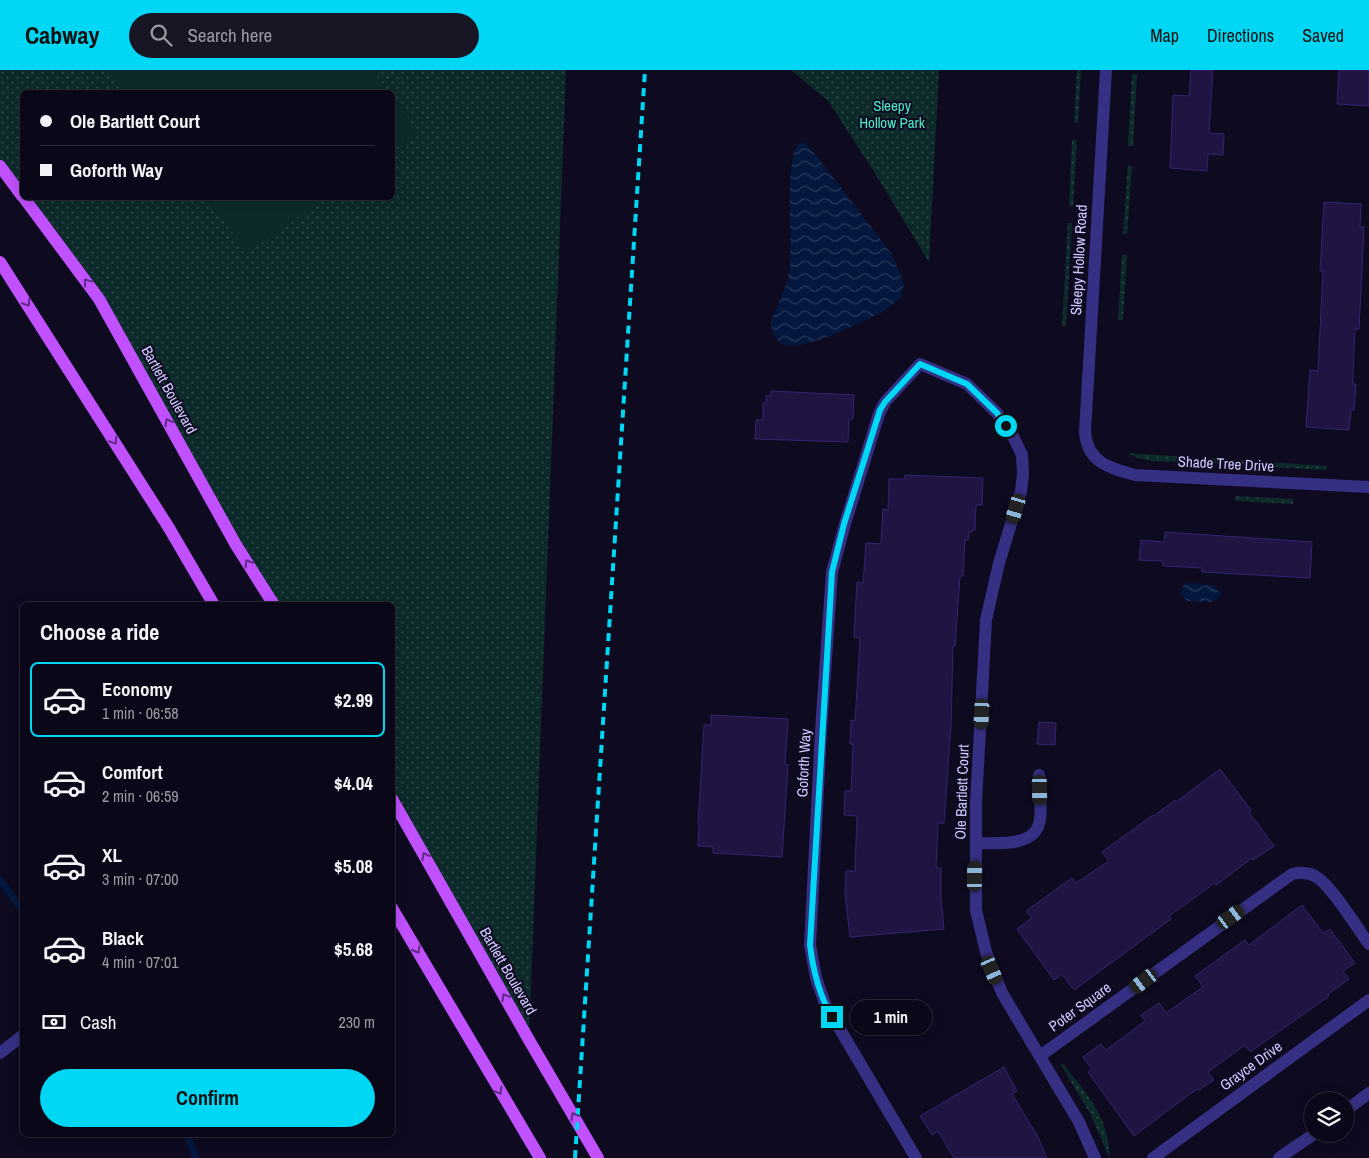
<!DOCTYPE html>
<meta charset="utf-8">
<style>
body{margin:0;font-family:"Archivo Narrow",sans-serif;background:#181625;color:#f1f3f6;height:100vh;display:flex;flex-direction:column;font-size:19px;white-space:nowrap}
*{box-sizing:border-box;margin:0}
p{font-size:16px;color:#999aa2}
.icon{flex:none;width:28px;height:28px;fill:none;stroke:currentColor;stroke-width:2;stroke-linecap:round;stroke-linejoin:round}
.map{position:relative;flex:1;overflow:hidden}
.details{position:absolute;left:20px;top:532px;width:375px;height:535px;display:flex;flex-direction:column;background:#0a0818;border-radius:8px;box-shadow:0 2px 12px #0003,0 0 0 1px #2a2937}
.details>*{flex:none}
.top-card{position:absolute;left:20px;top:20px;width:375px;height:110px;border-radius:8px;box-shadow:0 2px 12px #0003,0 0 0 1px #2a2937;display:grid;align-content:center;height:110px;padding:0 20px;background:#0a0818}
.buttons{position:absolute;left:1304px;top:1022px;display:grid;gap:10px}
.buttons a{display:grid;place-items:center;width:50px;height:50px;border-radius:50%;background:#0a0818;box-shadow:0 2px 12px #0003,0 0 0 1px #2a2937;font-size:25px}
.end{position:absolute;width:22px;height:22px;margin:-11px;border:6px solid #00d7f4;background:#111;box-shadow:0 0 0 2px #111}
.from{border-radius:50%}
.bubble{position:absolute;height:35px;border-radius:18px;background:#0a0818;box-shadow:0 2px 12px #0003,0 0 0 1px #2a2937;font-size:16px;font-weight:800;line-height:35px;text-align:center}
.car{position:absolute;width:15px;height:30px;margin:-15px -8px;border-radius:6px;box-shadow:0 0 4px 1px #0007;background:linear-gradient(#222 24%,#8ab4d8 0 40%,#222 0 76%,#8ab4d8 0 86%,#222 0)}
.top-card b{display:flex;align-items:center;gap:18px;height:48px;font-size:19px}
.top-card b+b{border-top:1px solid #2a2937}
.top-card i{width:12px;height:12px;background:#f1f3f6}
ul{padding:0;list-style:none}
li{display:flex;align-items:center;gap:15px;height:75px;margin:0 10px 8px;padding:0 10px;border:2px solid transparent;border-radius:8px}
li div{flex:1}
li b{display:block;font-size:19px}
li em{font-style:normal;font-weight:800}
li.on{border-color:#00d7f4}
li>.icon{width:45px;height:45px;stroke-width:1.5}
h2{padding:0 20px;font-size:22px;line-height:60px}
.pay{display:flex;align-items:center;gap:12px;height:55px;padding:0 20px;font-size:19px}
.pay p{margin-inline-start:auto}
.button{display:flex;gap:10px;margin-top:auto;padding:10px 20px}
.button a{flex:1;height:58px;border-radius:30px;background:#00d7f4;color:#111;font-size:20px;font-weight:800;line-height:58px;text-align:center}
header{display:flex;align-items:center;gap:30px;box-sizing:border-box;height:70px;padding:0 25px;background:#00d7f4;color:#111}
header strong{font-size:24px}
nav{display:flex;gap:28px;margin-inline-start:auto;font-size:18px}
.search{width:350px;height:45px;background:#181625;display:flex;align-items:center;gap:12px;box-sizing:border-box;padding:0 18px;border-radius:28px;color:#999aa2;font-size:19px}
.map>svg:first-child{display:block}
</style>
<header>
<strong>Cabway</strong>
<div class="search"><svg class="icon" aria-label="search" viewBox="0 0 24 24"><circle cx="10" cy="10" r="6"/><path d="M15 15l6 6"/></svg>Search here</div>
<nav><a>Map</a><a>Directions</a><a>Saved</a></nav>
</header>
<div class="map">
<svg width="1369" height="1088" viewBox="0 0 1369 1088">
<defs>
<pattern id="grass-dots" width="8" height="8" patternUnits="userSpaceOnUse" patternTransform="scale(1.25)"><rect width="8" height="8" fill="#0d2a2a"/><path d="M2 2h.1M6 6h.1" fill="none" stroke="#2f484a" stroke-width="1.8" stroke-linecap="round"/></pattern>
<pattern id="water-waves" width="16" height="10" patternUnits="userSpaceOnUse" patternTransform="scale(1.25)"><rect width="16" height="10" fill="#04183f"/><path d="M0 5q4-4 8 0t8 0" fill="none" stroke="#28385c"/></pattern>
</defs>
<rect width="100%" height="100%" fill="#0e0a20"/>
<g fill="url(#grass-dots)">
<path d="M0,0H566L529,970L393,729L392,535H274L99,229L24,128H392V22H22V126L0,96Z"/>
<path d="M791,0H939L929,192L873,100L828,31Z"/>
<path d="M1077,0H1081L1078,53L1074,52Z"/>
<path d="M1132,4H1137L1133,76H1128Z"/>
<path d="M1072,70H1077L1073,136H1069Z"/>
<path d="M1128,95L1132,96L1127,164H1123Z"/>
<path d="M1068,153H1072L1066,256H1062Z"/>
<path d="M1122,185H1127L1123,250H1118Z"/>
<path d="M1128,383L1188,387V392C1170,391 1143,394 1128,383Z"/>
<path d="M1209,388L1327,396L1326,400L1209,393Z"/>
<path d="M1235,426L1293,429V434L1235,431Z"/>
<path d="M1063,994C1088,1026 1106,1042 1110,1085H1108L1091,1045L1061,995Z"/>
</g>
<g fill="#0d2a2a">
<path d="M106,0H372L389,22H124Z"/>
<path d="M393,27L418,62L393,80H392Z"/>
<path d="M205,128H326L248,182Z"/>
</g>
<g fill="url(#water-waves)">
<path d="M801,72L807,75L819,89L891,183L904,213L901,227C895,232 889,238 883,241C866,251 802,282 784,275C776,272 773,261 770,253C778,235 788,215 790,195C793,173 783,81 801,72Z"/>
<path d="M1187,513L1213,515L1218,521H1221L1220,527L1211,532L1187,531L1181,524L1183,516Z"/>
</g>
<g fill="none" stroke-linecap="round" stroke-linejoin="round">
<g stroke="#04183f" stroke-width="7">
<path d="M0,810L22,840"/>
<path d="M187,1065L196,1088"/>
</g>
</g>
<g fill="#1f1442" stroke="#352471">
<path d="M1191,0H1213L1209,63L1224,64L1223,85L1208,84L1207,101L1170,98L1173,25L1189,26Z"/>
<path d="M1339,0H1369V36L1337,34Z"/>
<path d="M1324,132L1361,134L1360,157H1364L1359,259H1355L1353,303V314H1356L1354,340H1351L1349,360L1306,357L1310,300L1318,301L1323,201H1320Z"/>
<path d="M771,321L854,325L853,349H849L848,372L755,369L756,350H763V333H766V326H771Z"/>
<path d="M905,405L983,408L982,435H976L975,460H973L972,462H969L968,470H965L963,506H960L955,576H953L951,656L944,753H938L936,798H941V828L944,859L850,867L845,823L846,801H855L857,746L844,745L845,721H851L853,674H850L851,650L855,651L858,604L860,568L854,567L857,512L863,513L866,473L881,474L883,439L888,440L889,409H905Z"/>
<path d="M1165,462L1312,472L1310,508L1202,502V498L1163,496V491L1139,490L1141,470L1164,472Z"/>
<path d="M711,645L788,649L785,694L788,695L782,787L713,783V777L698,776L699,754H698L704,655H711Z"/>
<path d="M1039,652L1056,653L1055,675L1037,674Z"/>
<path d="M1220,699L1251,740L1249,742L1274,776L1253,790L1252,788L1216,815L1215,813L1169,846L1171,849L1074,920L1062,904L1054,910L1017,859L1032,848L1026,841L1072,808L1076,813L1109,791L1102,782L1153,745L1154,746L1175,730L1176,732Z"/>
<path d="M1302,835L1323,863L1330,859L1355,893L1343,901L1349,909L1328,924L1329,926L1250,982L1245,975L1208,1002L1214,1010L1199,1020L1198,1019L1191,1023L1134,1066L1088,1002L1092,999L1083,987L1101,974L1106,980L1145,951L1141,945L1159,933L1166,943L1203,917L1195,906L1245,870L1249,875Z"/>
<path d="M1004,997L1017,1021L1012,1024L1038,1067L1047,1088H954L938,1061L932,1065L920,1046Z"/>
</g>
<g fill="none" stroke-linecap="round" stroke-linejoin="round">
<g stroke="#353084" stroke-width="12">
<path d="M1106,0L1085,362C1087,392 1109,398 1135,405L1369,417"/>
<path d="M976,773C996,773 1037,778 1040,749C1042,735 1039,720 1039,705"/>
<path d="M0,983L22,966"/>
<path d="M1040,986L1292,804C1301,802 1310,802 1318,808C1333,818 1357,858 1369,874"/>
<path d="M1345,1041L1369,1023"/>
<path d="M916,1088L825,934L816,908L810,875L821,661L832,502L845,454L879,344L885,332L920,294L967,314L997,343L1014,368L1022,385L1023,404L1021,421L999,493L986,550L976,733V840L986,882L1002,923L1079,1052L1095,1088"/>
<path d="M1153,1088L1369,930"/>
<path d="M1279,1088L1314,1064"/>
</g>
<g stroke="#c150ff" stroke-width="12">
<path d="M0,96L22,126"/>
<path d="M24,128L99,229L236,475L274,535"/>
<path d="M0,192L169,458L214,535"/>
<path d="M392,729L529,970L598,1088"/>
<path d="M392,838L540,1088"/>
</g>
<path stroke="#00d7f4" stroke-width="4" stroke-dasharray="8 6" stroke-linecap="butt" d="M575,1088L645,0"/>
</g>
<defs><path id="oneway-chevron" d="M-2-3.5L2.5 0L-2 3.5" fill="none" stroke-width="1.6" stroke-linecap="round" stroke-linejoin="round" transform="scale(1.25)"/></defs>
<g stroke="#5f2a84">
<use href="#oneway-chevron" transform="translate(87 212) rotate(-127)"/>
<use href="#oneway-chevron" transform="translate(27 233) rotate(58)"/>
<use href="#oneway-chevron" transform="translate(168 352) rotate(-119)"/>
<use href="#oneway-chevron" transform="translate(114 371) rotate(58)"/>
<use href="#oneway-chevron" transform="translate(248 493) rotate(-122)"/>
<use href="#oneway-chevron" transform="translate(425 786) rotate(-119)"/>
<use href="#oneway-chevron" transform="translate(417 880) rotate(60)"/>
<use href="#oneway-chevron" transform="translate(505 927) rotate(-120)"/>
<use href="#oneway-chevron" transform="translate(499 1021) rotate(59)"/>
<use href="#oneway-chevron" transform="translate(574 1046) rotate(-120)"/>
</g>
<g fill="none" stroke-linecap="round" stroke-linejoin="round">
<path stroke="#00d7f4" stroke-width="6" d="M832,947C819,925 813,900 810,875L832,502L844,454L880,340L885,332L920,294L967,314L997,343L1006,356"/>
</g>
<g text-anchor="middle" stroke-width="4" stroke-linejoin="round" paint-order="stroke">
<g font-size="15" fill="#4aeac5" stroke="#0e0a20">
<text x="892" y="41">Sleepy<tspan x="892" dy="17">Hollow Park</tspan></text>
</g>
<g font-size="15" fill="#d0c9ff" stroke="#0e0a20">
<text transform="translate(1079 190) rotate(-87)" y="5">Sleepy Hollow Road</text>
<text transform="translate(169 320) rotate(61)" y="5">Bartlett Boulevard</text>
<text transform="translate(1226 394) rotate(3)" y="5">Shade Tree Drive</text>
<text transform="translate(804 693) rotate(-87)" y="5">Goforth Way</text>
<text transform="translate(962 722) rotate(-88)" y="5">Ole Bartlett Court</text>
<text transform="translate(508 901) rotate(60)" y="5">Bartlett Boulevard</text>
<text transform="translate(1080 937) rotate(-36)" y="5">Poter Square</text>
<text transform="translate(1251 996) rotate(-36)" y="5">Grayce Drive</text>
</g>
</g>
</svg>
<div class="buttons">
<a><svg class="icon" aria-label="layers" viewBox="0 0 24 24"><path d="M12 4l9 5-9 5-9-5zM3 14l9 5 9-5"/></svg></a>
</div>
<i class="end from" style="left:1006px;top:356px"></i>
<i class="end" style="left:832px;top:947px"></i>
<div class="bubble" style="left:850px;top:930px;width:82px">1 min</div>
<i class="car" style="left:1016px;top:439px;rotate:197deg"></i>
<i class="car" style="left:982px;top:644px;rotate:183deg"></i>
<i class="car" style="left:1040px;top:720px;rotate:179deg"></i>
<i class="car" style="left:975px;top:806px;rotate:1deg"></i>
<i class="car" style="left:1231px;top:847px;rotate:54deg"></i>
<i class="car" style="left:992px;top:900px;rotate:156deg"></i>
<i class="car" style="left:1144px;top:911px;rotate:233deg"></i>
<div class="top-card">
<b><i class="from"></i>Ole Bartlett Court</b>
<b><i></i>Goforth Way</b>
</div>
<section class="details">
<h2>Choose a ride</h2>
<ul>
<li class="on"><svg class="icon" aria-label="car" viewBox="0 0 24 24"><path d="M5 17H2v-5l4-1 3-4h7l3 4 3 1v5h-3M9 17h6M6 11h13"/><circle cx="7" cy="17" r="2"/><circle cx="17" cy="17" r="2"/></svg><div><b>Economy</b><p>1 min · 06:58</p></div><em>$2.99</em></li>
<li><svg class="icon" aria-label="car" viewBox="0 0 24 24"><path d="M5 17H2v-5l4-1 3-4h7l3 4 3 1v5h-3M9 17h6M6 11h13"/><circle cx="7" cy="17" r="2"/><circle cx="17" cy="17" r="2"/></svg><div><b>Comfort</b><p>2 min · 06:59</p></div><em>$4.04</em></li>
<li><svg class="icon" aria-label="car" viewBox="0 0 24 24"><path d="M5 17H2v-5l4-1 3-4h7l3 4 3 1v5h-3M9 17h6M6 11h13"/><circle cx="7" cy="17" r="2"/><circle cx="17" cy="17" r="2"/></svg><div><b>XL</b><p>3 min · 07:00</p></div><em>$5.08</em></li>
<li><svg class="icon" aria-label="car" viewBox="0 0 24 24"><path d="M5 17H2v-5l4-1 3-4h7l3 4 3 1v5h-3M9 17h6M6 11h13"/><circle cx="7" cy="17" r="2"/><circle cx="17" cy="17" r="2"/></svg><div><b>Black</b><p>4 min · 07:01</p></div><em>$5.68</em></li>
</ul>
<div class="pay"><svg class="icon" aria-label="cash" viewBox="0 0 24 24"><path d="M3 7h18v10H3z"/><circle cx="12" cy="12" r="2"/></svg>Cash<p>230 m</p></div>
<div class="button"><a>Confirm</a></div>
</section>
</div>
